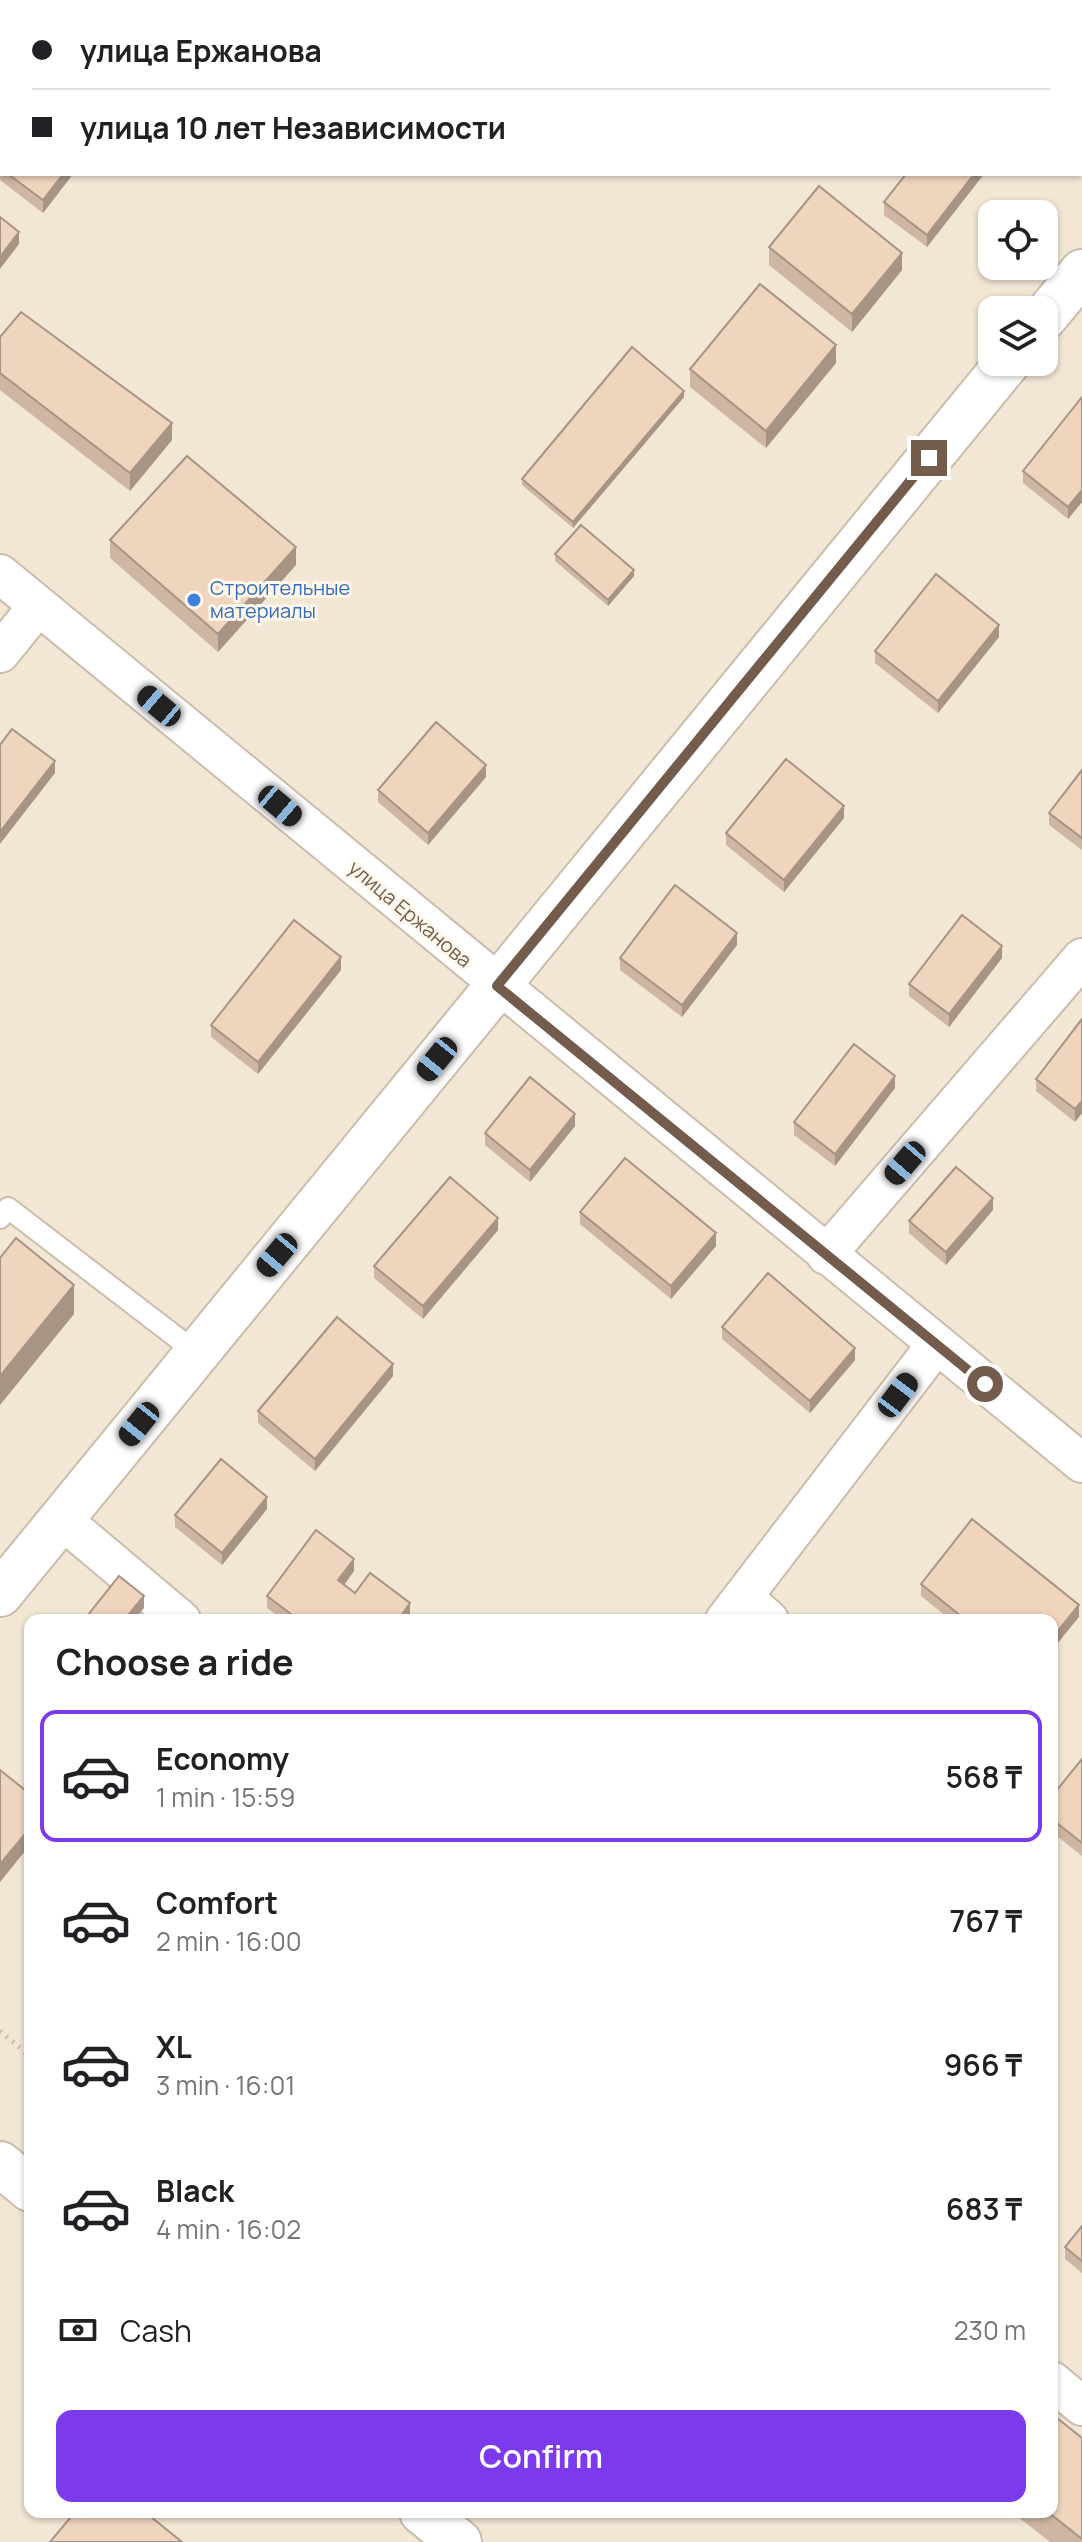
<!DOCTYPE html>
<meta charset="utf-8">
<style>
body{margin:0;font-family:Manrope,sans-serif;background:#f2f2f2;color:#202124;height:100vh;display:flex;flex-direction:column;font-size:30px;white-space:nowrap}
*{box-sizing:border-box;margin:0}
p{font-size:26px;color:#757577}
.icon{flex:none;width:44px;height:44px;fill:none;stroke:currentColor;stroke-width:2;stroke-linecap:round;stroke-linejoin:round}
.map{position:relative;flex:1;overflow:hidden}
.panel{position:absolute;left:24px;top:1614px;width:1034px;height:904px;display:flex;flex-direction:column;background:#fff;border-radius:16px;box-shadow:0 2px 6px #0004}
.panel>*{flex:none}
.banner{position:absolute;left:0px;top:0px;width:1082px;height:176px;box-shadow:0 2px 6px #0004;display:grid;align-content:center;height:176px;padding:0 32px;background:#fff}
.fabs{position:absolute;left:978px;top:200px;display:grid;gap:16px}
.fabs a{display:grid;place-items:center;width:80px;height:80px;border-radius:16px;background:#fff;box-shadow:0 2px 6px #0004;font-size:40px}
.end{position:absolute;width:36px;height:36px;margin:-18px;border:10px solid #735c4c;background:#fff;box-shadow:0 0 0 4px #fff}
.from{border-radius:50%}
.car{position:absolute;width:24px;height:48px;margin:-24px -12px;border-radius:10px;box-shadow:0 0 6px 2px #0007;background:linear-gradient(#222 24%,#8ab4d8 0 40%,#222 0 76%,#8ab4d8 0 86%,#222 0)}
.banner b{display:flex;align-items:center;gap:28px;height:76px;font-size:30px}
.banner b+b{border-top:2px solid #e0e0e0}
.banner i{width:20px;height:20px;background:#202124}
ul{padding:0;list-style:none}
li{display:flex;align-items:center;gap:24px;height:132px;margin:0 16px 12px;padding:0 16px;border:4px solid transparent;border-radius:16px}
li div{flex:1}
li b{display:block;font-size:30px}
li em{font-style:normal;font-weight:600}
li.on{border-color:#7c3aed}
li>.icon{width:72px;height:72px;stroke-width:1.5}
h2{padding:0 32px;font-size:36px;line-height:96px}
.pay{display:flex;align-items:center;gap:20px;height:88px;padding:0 32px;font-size:30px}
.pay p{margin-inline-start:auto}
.primary-button{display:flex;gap:16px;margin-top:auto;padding:16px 32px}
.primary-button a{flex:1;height:92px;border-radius:16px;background:#7c3aed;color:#fff;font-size:32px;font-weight:600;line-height:92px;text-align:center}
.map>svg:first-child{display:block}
</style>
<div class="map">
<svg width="1082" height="2542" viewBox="0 0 1082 2542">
<rect width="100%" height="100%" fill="#fbf4e5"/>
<path fill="#f2e6d4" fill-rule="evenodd" d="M0,0H1082V2542H0ZM2,2H1080V174H2ZM992,214H1044V266H992ZM992,310H1044V362H992ZM30,1620H1052V2512H30Z"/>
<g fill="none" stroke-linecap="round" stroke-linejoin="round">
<defs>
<path id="service" d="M0,1218L8,1208L197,1353"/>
<g id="minor">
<path d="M0,574L1082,1463"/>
<path d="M0,653L38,606"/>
<path d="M826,1255L1082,958"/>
<path d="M61,1519L181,1620"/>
<path d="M744,1598L769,1620"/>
<path d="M725,1620L936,1345"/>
<path d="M1052,2381L1082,2406"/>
</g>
<g id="tertiary">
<path d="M1044,318L1082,272"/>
<path d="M0,1594L1008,362"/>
<path d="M0,2164L30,2189"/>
<path d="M422,2512L459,2542"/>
</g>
</defs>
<use href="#service" stroke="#ccbcac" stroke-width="24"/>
<use href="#minor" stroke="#ccbcac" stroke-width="42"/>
<use href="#tertiary" stroke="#ccbcac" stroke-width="48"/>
<path stroke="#d4b8a2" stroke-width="5" stroke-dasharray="2 6" stroke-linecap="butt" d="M0,2031L30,2056"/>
<use href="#service" stroke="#fff" stroke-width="20"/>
<use href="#minor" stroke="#fff" stroke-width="38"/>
<use href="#tertiary" stroke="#fff" stroke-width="44"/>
</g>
<g fill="#ceb6a3">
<path d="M124,0H254L253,2H127Z"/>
<path d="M2,143V174H73L43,213L0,180V146Z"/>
<path d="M906,174H984L927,247L884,215V202Z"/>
<path d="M769,247L902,270L852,332L769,265Z"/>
<path d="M0,337L172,440L130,491L0,390Z"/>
<path d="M836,363L766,448L690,387V369Z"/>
<path d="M684,397L573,528L522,485V479Z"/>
<path d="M1082,397V502L1068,519L1023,483V471Z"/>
<path d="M110,540L296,565L218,652L110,558Z"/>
<path d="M555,554L634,576L608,606L555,561Z"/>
<path d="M999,637L938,713L875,663V651Z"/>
<path d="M1082,770V850L1049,825V813Z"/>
<path d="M486,777L428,845L378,802V790Z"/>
<path d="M844,818L784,892L726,845V833Z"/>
<path d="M737,945L682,1017L620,970V958Z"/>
<path d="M1002,958L949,1027L909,996V984Z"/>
<path d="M341,970L258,1074L211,1037V1025Z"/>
<path d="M1082,1019V1113L1075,1122L1036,1091V1079Z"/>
<path d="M895,1088L835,1166L794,1135V1122Z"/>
<path d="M575,1126L530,1182L485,1145V1133Z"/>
<path d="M993,1210L946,1265L909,1233V1221Z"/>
<path d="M580,1212L716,1246L671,1299L580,1224Z"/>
<path d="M498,1230L423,1319L374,1278V1266Z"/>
<path d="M722,1327L855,1360L810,1413L722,1339Z"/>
<path d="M393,1376L315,1471L258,1423V1411Z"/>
<path d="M267,1509L222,1565L175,1527V1515Z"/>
<path d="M354,1571L344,1585L355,1593L410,1616L407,1620H283L267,1608V1596Z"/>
<path d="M921,1584L1079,1617L1052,1620H951L921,1596Z"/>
<path d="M1082,1759V1856L1052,1832V1796Z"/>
<path d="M1082,2226V2273L1065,2259V2247Z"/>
<path d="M1082,2438V2542H1050L1012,2512H1052Z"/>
</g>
<g fill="#a79485">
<path d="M237,0H254L253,2H236Z"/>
<path d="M63,174H73L43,213V200Z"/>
<path d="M974,174H984L927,247V235Z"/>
<path d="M19,232V244L0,269V257Z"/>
<path d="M902,253V270L852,332V314Z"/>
<path d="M836,345V363L766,448V431Z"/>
<path d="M684,391V397L573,528V522Z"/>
<path d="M172,423V440L130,491V473Z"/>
<path d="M1082,490V502L1068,519V507Z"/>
<path d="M296,547V565L218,652V634Z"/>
<path d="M634,570V576L608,606V600Z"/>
<path d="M999,625V637L938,713V701Z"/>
<path d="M55,761V773L0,844V832Z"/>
<path d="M486,765V777L428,845V833Z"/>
<path d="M844,806V818L784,892V880Z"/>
<path d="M737,933V945L682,1017V1005Z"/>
<path d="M1002,946V958L949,1027V1014Z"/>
<path d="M341,957V970L258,1074V1062Z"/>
<path d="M895,1076V1088L835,1166V1154Z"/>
<path d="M1082,1101V1113L1075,1122V1109Z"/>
<path d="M575,1114V1126L530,1182V1170Z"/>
<path d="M993,1198V1210L946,1265V1252Z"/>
<path d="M498,1218V1230L423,1319V1306Z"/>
<path d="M716,1233V1246L671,1299V1286Z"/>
<path d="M74,1285V1314L0,1405V1376Z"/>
<path d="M855,1348V1360L810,1413V1401Z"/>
<path d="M393,1364V1376L315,1471V1459Z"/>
<path d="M267,1497V1509L222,1565V1553Z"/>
<path d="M354,1559V1571L338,1593V1580Z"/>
<path d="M144,1596V1608L134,1620H124Z"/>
<path d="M410,1603V1616L407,1620H398Z"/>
<path d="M1079,1605V1617L1052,1650V1638Z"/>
<path d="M30,1828V1845L0,1882V1864Z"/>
<path d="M1054,2158V2170L1052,2172V2160Z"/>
</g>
<g fill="#efd4be" stroke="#a79485" stroke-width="2">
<path d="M153,0H237L236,2H156Z"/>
<path d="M747,0H781L783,2H746Z"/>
<path d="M2,143V169L0,168V146Z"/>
<path d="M8,174H63L43,200Z"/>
<path d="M906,174H974L927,235L884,202Z"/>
<path d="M819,186L902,253L852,314L769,247Z"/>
<path d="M0,217L19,232L0,257Z"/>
<path d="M760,284L836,345L766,431L690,369Z"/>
<path d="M21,312L172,423L130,473L0,373V337Z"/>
<path d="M632,347L684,391L573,522L522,479Z"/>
<path d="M1082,397V490L1068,507L1023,471Z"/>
<path d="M187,456L296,547L218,634L110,540Z"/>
<path d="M581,525L634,570L608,600L555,554Z"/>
<path d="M936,574L999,625L938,701L875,651Z"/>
<path d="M436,722L486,765L428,833L378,790Z"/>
<path d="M12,729L55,761L0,832V745Z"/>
<path d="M786,759L844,806L784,880L726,833Z"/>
<path d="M1082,770V838L1049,813Z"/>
<path d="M675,885L737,933L682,1005L620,958Z"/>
<path d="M962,915L1002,946L949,1014L909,984Z"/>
<path d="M294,920L341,957L258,1062L211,1025Z"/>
<path d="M1082,1019V1101L1075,1109L1036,1079Z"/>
<path d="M854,1044L895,1076L835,1154L794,1122Z"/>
<path d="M530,1077L575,1114L530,1170L485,1133Z"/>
<path d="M625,1158L716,1233L671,1286L580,1212Z"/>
<path d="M956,1167L993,1198L946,1252L909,1221Z"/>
<path d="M450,1177L498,1218L423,1306L374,1266Z"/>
<path d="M16,1238L74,1285L0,1376V1258Z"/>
<path d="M768,1273L855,1348L810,1401L722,1327Z"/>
<path d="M337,1317L393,1364L315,1459L258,1411Z"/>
<path d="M221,1459L267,1497L222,1553L175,1515Z"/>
<path d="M972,1519L1079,1605L1052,1638V1620H966L921,1584Z"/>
<path d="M316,1530L354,1559L338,1580L355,1593L370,1573L410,1603L398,1620H299L267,1596Z"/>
<path d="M119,1576L144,1596L124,1620H84Z"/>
<path d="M1082,1759V1843L1052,1819V1796Z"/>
<path d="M0,1770L30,1794V1828L0,1864Z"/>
<path d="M1082,2226V2261L1065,2247Z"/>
<path d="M1052,2414L1082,2438V2539L1048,2512H1052Z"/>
<path d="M75,2512H145L182,2542H50Z"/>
</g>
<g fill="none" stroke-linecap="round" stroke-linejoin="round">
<path stroke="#735c4c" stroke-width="10" d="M929,458L497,986L985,1384"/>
</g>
<circle fill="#3f7fe0" stroke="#fef8ec" stroke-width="3" cx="194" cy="600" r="8"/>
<g text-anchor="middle" stroke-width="6" stroke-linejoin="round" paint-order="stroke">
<g font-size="20" fill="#366cbe" stroke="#fef8ec" text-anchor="start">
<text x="210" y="595">Строительные<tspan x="210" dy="23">материалы</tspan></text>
</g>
<g font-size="20" fill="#735c4c" stroke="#fef8ec">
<text transform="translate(410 914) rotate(40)" y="7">улица Ержанова</text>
</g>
</g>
</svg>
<div class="fabs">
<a><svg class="icon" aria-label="locate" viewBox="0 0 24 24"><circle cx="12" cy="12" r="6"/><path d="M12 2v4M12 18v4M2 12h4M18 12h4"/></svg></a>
<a><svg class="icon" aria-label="layers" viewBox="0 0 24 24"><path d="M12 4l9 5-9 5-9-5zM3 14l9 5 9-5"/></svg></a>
</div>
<i class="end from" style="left:985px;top:1384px"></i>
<i class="end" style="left:929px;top:458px"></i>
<i class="car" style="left:159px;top:706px;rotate:310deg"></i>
<i class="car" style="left:280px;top:806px;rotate:130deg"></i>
<i class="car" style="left:437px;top:1059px;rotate:219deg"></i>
<i class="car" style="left:905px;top:1163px;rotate:221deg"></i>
<i class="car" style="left:277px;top:1255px;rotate:220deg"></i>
<i class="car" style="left:898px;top:1395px;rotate:37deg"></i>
<i class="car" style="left:139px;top:1424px;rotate:219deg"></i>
<div class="banner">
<b><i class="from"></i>улица Ержанова</b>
<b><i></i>улица 10 лет Независимости</b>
</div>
<section class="panel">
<h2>Choose a ride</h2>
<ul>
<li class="on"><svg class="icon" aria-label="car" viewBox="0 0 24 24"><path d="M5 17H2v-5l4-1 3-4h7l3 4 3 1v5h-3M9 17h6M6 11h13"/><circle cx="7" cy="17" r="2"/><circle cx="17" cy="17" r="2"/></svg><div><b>Economy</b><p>1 min · 15:59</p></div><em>568 ₸</em></li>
<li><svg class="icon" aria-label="car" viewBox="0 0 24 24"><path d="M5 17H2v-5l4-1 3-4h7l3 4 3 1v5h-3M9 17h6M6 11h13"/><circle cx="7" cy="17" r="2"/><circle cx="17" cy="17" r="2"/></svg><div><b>Comfort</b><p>2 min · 16:00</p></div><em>767 ₸</em></li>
<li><svg class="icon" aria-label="car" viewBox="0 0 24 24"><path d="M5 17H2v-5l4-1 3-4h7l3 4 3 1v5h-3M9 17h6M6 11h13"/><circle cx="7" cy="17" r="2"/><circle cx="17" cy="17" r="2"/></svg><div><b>XL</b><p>3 min · 16:01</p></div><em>966 ₸</em></li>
<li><svg class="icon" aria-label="car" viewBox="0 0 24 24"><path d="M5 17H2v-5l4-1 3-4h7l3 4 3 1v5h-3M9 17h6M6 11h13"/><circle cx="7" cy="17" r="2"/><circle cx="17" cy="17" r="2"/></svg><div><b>Black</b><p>4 min · 16:02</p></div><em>683 ₸</em></li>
</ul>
<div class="pay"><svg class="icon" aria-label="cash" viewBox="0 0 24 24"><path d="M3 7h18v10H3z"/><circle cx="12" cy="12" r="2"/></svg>Cash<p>230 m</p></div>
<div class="primary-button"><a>Confirm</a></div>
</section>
</div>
